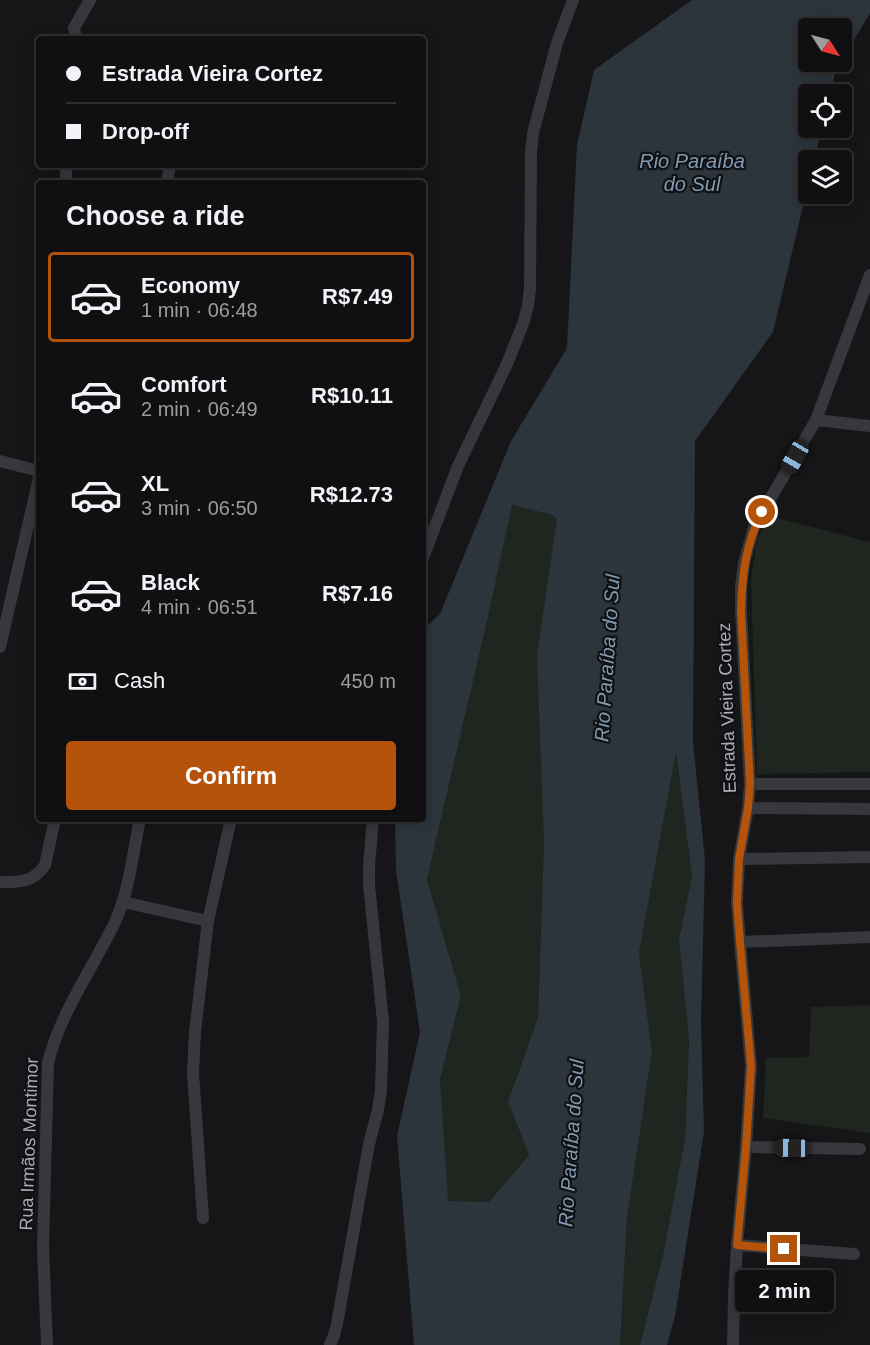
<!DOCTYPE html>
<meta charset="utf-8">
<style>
body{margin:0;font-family:Helvetica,sans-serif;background:#19191b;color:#f1f3f6;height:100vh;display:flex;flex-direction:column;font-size:22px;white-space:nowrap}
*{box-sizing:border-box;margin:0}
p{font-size:20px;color:#9c9d9f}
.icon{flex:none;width:33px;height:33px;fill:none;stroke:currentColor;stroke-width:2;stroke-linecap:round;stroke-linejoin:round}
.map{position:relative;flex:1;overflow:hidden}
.drawer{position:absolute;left:36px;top:180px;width:390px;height:642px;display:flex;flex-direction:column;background:#101012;border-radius:6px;box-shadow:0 3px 15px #0003,0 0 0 2px #303032}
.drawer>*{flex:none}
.guide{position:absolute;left:36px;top:36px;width:390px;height:132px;border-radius:6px;box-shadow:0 3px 15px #0003,0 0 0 2px #303032;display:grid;align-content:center;height:132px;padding:0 30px;background:#101012}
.needle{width:39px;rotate:126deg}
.tools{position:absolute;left:798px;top:18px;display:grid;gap:12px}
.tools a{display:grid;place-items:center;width:54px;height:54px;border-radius:6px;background:#101012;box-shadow:0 3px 15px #0003,0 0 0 2px #303032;font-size:30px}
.end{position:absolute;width:27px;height:27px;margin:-14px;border:8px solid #b45309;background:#fff;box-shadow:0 0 0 3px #fff}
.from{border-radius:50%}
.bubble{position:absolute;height:42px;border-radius:6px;background:#101012;box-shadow:0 3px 15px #0003,0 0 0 2px #303032;font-size:20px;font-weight:600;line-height:42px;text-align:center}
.car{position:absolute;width:18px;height:36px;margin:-18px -9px;border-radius:8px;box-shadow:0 0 4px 2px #0007;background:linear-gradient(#222 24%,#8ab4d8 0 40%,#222 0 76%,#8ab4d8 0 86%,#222 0)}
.guide b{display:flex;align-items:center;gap:21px;height:57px;font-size:22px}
.guide b+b{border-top:2px solid #303032}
.guide i{width:15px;height:15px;background:#f1f3f6}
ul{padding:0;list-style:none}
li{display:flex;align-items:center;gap:18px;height:90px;margin:0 12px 9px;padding:0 18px;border:3px solid transparent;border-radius:6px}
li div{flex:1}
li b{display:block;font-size:22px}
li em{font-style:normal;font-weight:600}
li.active{border-color:#b45309}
li>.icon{width:54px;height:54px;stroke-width:1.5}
h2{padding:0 30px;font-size:27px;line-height:72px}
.pay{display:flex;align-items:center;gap:15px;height:66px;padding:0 30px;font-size:22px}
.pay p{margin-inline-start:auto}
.action{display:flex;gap:12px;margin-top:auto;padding:12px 30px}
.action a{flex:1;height:69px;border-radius:6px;background:#b45309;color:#fff;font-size:24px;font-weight:600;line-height:69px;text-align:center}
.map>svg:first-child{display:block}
</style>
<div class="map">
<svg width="870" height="1345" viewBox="0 0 870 1345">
<rect width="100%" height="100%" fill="#161618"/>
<g fill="#1e261f">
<path d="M511,505L552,515L557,519L544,842L538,1017L508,1102L529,1155L489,1202L447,1201L440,1080L461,996L427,879L488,617Z"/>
<path d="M769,516L870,542V772L757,774L751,579L757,539Z"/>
<path d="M676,749L692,876L679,939L689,1041L685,1139L663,1255L640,1345H620L627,1218L652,1052L639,953Z"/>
<path d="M870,1005V1133L763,1118L766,1058L809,1057L811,1007Z"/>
</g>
<path fill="#2c353c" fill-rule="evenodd" d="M692,0H870V13L842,60V28H808V62H841L836,69L830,94H808V128H822L814,160H808V185L773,332L695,441L693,742L705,860L701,1023L704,1132L675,1316L667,1345H640L663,1255L685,1139L689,1041L679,939L692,876L676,752L639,953L652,1052L627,1218L620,1345H414L397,1136L420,1032L396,870L395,819H423V630L440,614L511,441L567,348L577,145L594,70ZM512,505L552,515L557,519L537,655L544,842L538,1017L508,1102L529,1155L489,1202L448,1201L440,1080L461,996L427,879L488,617Z"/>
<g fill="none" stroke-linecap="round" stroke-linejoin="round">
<g stroke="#37383d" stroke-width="12">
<path d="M76,39L74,28L90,0"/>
<path d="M66,183V165"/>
<path d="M167,183L170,165"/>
<path d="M816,420L870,426"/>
<path d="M0,461L39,471"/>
<path d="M423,558L458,466L507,364L523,324L528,306L530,288L531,153L533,133L557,43L573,0"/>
<path d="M0,647L39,478"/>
<path d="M750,784H870"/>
<path d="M748,808L870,809"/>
<path d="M739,859L870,857"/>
<path d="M0,882C19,882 33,883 45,865L55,819"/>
<path d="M123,902L208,921"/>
<path d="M740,942L870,937"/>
<path d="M746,1147L860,1149"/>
<path d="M203,1218L193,1073L195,1032L208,921L231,819"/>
<path d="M737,1245L854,1254"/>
<path d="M734,1295L804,1299"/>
<path d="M47,1345L43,1248L48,1063C60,1013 93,968 115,922C129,892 133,852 140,819"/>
<path d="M330,1345L334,1335L337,1324L369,1144L378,1110L381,1091L383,1021L369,885V866L373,819"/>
<path d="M733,1345L734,1295L737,1245L746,1147L751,1066L740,942L737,903L739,859L748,808L750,784L741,610V587L744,563L754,527L816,420L870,275"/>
</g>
</g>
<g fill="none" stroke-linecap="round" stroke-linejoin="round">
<path stroke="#b45309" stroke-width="8" d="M762,512C746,543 742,575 741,610L750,784L748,808L739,859L737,903L740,942L751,1066L746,1147L737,1245L784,1249"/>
</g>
<g text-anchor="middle" stroke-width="4.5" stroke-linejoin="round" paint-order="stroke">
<g font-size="18" fill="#a8adb8" stroke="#111113">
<text transform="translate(727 708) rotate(-92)" y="6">Estrada Vieira Cortez</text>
<text transform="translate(29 1144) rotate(-88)" y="6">Rua Irmãos Montimor</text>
</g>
<g font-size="20" font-style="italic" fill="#7f9bb3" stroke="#111113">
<text x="692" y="168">Rio Paraíba<tspan x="692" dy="23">do Sul</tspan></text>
<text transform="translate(607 658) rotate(-86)" y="7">Rio Paraíba do Sul</text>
<text transform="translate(571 1143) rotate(-86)" y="7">Rio Paraíba do Sul</text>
</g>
</g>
</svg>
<div class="tools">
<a><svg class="needle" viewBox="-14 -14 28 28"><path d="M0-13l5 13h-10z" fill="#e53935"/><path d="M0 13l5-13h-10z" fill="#9c9d9f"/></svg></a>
<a><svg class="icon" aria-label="locate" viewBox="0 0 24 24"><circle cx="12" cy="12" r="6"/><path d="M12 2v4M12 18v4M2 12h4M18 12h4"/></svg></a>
<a><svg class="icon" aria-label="layers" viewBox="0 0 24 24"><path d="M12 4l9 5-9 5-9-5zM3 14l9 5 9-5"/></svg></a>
</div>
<i class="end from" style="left:762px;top:512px"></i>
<i class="end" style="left:784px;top:1249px"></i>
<div class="bubble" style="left:735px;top:1270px;width:99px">2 min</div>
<i class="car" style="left:795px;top:457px;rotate:210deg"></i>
<i class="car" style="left:792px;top:1148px;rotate:271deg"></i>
<div class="guide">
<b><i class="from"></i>Estrada Vieira Cortez</b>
<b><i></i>Drop-off</b>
</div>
<section class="drawer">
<h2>Choose a ride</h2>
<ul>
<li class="active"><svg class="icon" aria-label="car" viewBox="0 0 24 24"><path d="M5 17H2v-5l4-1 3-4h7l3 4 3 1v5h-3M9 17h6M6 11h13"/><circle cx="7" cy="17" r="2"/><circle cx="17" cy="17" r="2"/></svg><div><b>Economy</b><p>1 min · 06:48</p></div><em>R$7.49</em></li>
<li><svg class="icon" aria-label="car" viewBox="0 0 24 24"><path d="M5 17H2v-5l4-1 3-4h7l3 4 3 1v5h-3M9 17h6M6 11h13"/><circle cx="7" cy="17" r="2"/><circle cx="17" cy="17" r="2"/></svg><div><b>Comfort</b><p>2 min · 06:49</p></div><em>R$10.11</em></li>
<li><svg class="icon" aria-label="car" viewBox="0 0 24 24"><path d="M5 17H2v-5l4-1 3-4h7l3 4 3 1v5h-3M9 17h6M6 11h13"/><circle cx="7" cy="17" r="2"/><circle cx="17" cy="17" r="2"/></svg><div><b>XL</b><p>3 min · 06:50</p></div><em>R$12.73</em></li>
<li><svg class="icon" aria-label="car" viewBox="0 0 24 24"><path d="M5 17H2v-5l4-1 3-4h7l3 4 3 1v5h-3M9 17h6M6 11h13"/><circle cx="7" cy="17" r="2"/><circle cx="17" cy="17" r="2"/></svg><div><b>Black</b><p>4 min · 06:51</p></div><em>R$7.16</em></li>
</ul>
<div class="pay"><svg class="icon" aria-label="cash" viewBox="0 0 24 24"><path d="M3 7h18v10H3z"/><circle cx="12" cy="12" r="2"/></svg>Cash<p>450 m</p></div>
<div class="action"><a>Confirm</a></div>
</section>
</div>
